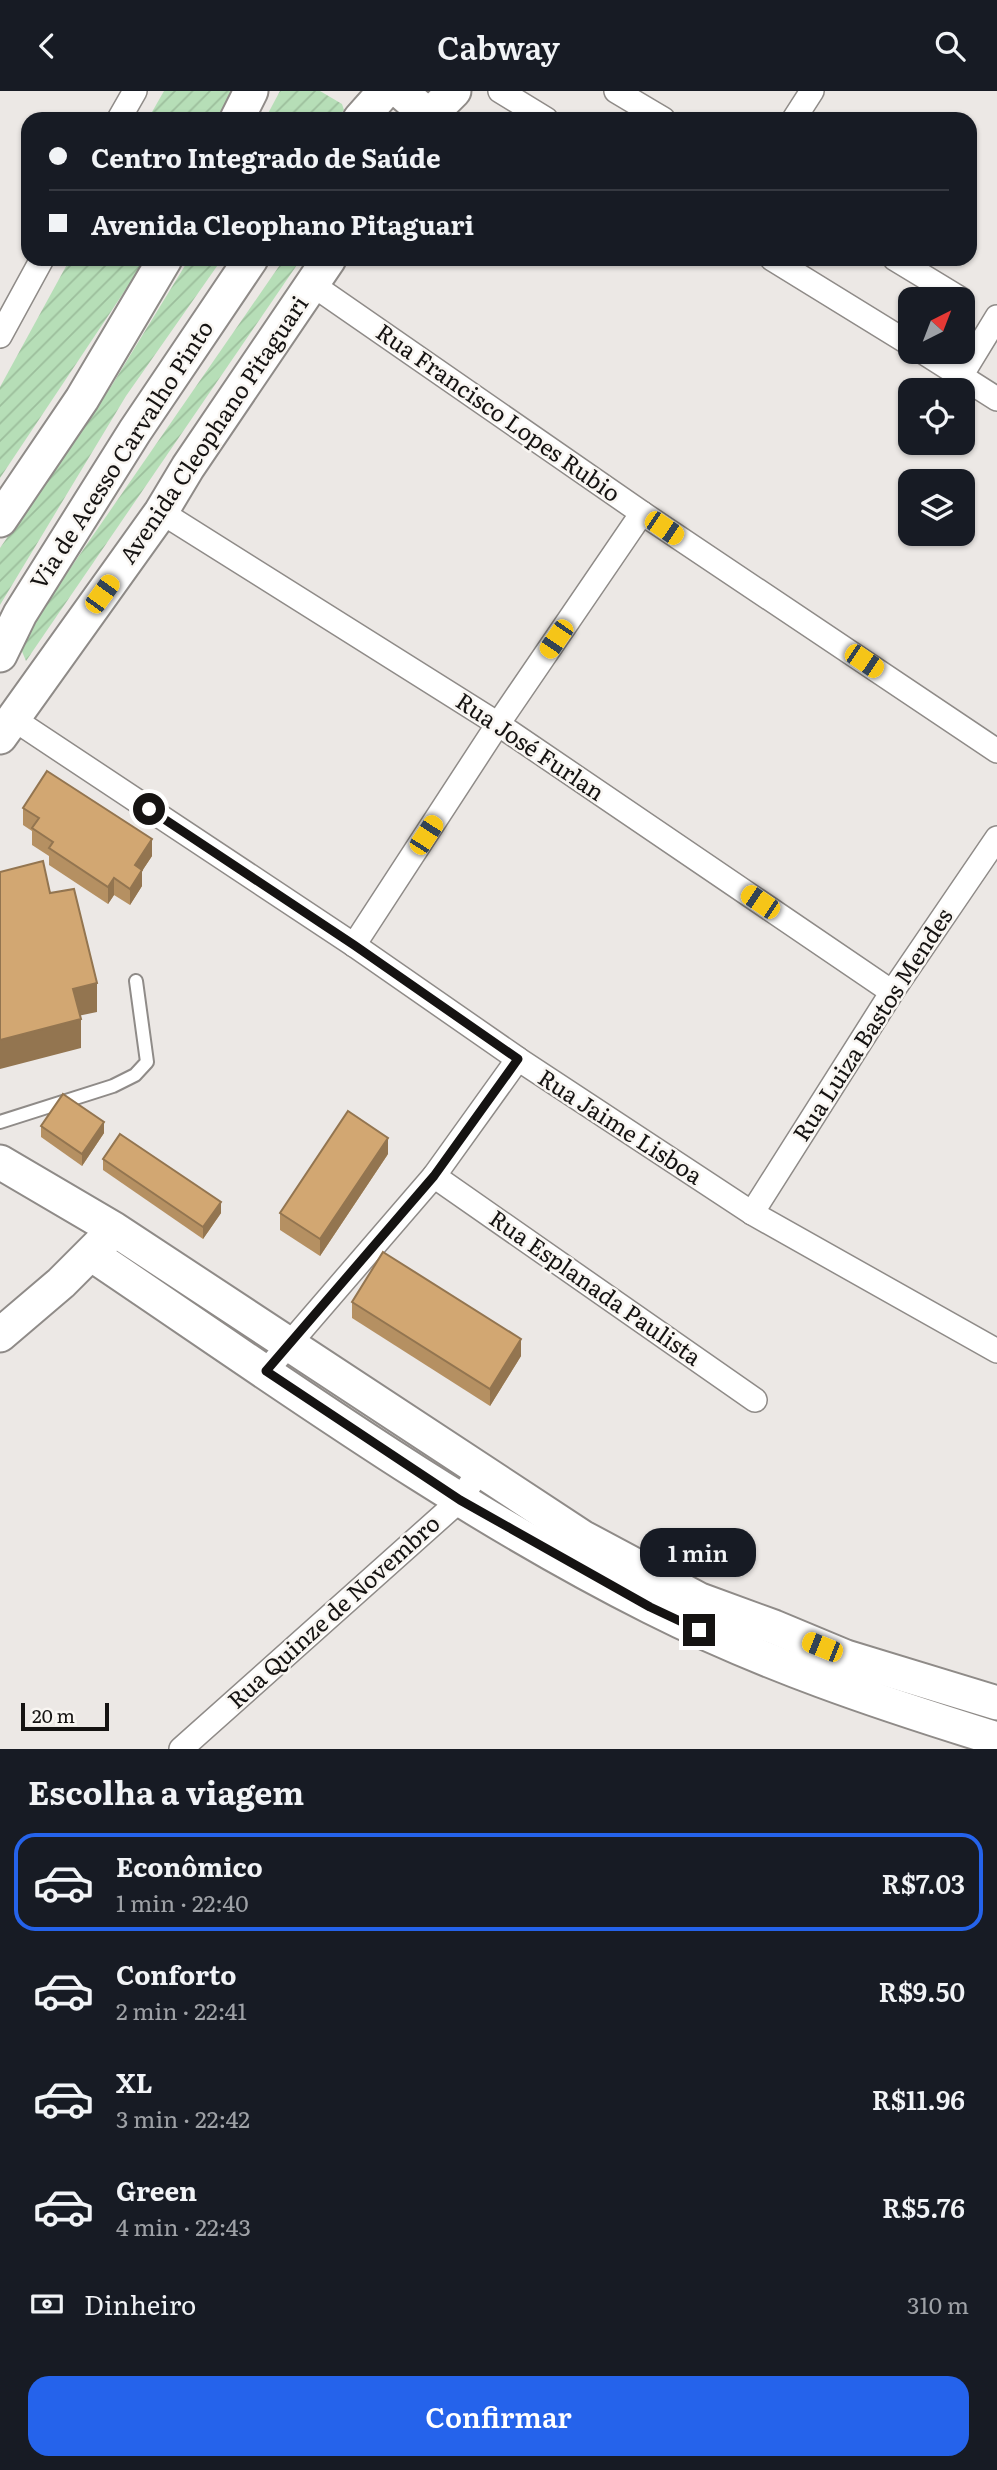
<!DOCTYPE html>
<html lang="pt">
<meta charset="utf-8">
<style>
body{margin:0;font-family:Literata,serif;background:#242831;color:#f1f3f6;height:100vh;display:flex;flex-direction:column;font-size:26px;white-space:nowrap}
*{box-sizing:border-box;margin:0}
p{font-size:23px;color:#9ea1a6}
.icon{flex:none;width:38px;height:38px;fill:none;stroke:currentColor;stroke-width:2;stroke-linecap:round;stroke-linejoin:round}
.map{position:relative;height:1658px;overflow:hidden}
.sheet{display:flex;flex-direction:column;background:#171b24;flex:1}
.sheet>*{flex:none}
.guide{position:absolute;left:21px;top:21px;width:956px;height:154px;border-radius:21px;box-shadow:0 2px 5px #0004;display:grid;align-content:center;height:154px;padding:0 28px;background:#171b24}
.needle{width:46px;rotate:42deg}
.tools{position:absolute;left:898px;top:196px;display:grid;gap:14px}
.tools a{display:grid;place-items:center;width:77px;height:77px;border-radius:14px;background:#171b24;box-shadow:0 2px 5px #0004;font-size:35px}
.scale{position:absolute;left:21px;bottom:18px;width:88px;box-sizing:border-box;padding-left:7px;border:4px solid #151312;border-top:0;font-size:19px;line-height:24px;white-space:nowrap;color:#151312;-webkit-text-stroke:5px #f9f6f2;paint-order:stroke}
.end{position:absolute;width:32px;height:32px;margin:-16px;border:9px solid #151312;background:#fff;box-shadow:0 0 0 4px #fff}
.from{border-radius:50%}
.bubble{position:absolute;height:49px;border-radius:21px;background:#171b24;box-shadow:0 2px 5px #0004;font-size:23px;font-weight:600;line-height:49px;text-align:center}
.car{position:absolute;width:21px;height:42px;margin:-21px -10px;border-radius:9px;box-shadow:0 0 5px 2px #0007;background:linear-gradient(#f5c518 24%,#345 0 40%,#f5c518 0 76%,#345 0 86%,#f5c518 0)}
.guide b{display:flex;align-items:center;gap:24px;height:66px;font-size:26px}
.guide b+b{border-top:2px solid #363941}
.guide i{width:18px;height:18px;background:#f1f3f6}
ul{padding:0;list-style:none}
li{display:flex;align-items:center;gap:21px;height:98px;margin:0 14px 10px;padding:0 14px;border:4px solid transparent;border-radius:21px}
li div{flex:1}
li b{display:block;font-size:26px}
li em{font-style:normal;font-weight:600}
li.selected{border-color:#2563eb}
li>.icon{width:63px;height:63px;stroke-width:1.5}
h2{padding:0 28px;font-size:32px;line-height:84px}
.pay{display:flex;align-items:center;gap:18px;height:77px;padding:0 28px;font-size:26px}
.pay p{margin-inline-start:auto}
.action{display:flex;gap:14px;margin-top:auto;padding:14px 28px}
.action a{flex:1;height:80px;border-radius:21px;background:#2563eb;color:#fff;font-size:28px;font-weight:600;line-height:80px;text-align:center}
header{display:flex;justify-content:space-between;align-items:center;height:91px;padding:0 28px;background:#171b24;font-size:32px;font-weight:600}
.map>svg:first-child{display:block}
</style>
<header><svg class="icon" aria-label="back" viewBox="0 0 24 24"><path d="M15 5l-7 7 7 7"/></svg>Cabway<svg class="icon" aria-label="search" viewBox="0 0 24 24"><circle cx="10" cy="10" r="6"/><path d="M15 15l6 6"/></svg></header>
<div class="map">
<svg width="997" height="1658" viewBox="0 0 997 1658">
<defs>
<pattern id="garden-furrows" width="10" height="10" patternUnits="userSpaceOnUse" patternTransform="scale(1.75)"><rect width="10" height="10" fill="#b6deb7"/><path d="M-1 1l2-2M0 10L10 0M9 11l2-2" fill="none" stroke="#9cbe9c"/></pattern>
</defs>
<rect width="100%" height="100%" fill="#ece8e5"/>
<g fill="url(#garden-furrows)">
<path d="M164,0H233L218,28H148Z"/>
<path d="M280,0H320L342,13L344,19L337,28H265Z"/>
<path d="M70,168H146L0,387V296Z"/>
<path d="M189,168H222L126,305L0,514V457L112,294Z"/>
<path d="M284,168H301L26,570L21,558L38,524Z"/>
</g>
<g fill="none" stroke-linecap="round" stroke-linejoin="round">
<defs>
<path id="lane" d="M0,1031L113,995L135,984L147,971L136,890"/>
<g id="street">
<path d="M500,0L546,28"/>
<path d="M616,0L663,28"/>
<path d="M119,28L135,0"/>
<path d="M794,28L812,0"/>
<path d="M772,168L910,253"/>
<path d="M895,168L961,208"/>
<path d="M313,194L642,422L997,660"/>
<path d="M0,245L42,168"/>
<path d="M923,261L997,308"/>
<path d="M961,285L997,226"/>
<path d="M161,421L498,633L892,901"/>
<path d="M12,627L354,854L518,968L752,1122L997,1260"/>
<path d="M354,854L498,633L642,422"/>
<path d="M434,1085L755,1309"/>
<path d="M752,1122L892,901L997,747"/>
<path d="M266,1280L434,1085L518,968"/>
<path d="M181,1658L460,1409L480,1378"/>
</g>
<g id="secondary">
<path d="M400,0L429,25"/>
<path d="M237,28L251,0"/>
<path d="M360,28L385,0"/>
<path d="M426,28L454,0"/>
<path d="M0,429L82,308L165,168"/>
<path d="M0,564L20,523L135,340L251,168"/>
<path d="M0,646L161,421L188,376L329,168"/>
<path d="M0,1071L114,1138L582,1446L700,1509L774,1536L846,1566L997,1612"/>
<path d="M91,1163C274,1286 454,1417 651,1516C764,1573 877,1611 997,1648"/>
<path d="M0,1244L61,1192L106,1147"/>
</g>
</defs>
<use href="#lane" stroke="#8f8b88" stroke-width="16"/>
<use href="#street" stroke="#8f8b88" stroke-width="26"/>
<use href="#secondary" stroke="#8f8b88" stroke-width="37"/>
<use href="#lane" stroke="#fff" stroke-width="12"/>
<use href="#street" stroke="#fff" stroke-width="23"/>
<use href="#secondary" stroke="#fff" stroke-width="33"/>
</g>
<g fill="#b59062">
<path d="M23,717L152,765L142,780V795L130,814L114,804L108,813L49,774V765L32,754V740L23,734Z"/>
<path d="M41,1035L104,1042L82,1075L41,1046Z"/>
<path d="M388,1063L320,1165L280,1139V1122Z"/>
<path d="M103,1068L221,1122L203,1148L103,1079Z"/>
<path d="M352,1211L521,1265L490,1315L352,1227Z"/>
</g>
<g fill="#937550">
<path d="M152,748V765L142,780V795L130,814V798L135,774Z"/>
<path d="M114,787V804L108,813V796Z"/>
<path d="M97,892V921L73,926V898Z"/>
<path d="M81,928V957L0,978V949Z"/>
<path d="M104,1031V1042L82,1075V1063Z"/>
<path d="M388,1047V1063L320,1165V1148Z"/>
<path d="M221,1111V1122L203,1148V1136Z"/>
<path d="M521,1248V1265L490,1315V1298Z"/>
</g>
<g fill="#d2a772" stroke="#937550" stroke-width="2">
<path d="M47,680L152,748L135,774L142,779L130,798L114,787L108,796L49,757L53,751L32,737L39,727L23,717Z"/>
<path d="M43,770L50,802L74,798L97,892L73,898L81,928L0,949V781Z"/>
<path d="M63,1003L104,1031L82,1063L41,1035Z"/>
<path d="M348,1020L388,1047L320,1148L280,1122Z"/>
<path d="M120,1043L221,1111L203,1136L103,1068Z"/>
<path d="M383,1161L521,1248L490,1298L352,1211Z"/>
</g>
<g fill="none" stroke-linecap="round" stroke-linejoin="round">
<path stroke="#151312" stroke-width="9" d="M149,718L354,854L518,968L434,1085L266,1280L460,1409L650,1516L699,1539"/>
</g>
<g text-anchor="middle" stroke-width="5" stroke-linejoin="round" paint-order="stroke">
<g font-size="23" fill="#151312" stroke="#f9f6f2">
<text transform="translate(498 322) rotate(35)" y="8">Rua Francisco Lopes Rubio</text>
<text transform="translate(214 339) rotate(-56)" y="8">Avenida Cleophano Pitaguari</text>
<text transform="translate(122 364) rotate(-57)" y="8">Via de Acesso Carvalho Pinto</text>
<text transform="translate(530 656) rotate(34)" y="8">Rua José Furlan</text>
<text transform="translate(873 934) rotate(-57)" y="8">Rua Luiza Bastos Mendes</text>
<text transform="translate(620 1036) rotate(33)" y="8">Rua Jaime Lisboa</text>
<text transform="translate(595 1197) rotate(35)" y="8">Rua Esplanada Paulista</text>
<text transform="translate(334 1521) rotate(-42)" y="8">Rua Quinze de Novembro</text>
</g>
</g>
</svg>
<div class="tools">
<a><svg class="needle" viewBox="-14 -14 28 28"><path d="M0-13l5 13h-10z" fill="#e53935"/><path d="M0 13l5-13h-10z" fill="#9ea1a6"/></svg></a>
<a><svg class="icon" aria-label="locate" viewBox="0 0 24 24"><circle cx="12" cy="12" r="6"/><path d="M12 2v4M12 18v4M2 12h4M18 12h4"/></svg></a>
<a><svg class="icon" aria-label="layers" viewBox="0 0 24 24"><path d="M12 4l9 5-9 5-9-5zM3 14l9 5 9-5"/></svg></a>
</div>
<div class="scale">20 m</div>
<i class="end from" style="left:149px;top:718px"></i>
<i class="end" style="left:699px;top:1539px"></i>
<div class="bubble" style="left:640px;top:1437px;width:116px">1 min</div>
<i class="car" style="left:664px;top:437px;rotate:124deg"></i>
<i class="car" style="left:102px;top:503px;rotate:36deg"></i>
<i class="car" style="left:556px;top:548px;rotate:214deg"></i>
<i class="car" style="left:864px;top:570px;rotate:124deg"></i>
<i class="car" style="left:426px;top:744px;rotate:33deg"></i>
<i class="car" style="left:760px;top:811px;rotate:304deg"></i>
<i class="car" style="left:822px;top:1556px;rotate:292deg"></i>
<div class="guide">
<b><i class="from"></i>Centro Integrado de Saúde</b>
<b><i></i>Avenida Cleophano Pitaguari</b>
</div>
</div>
<section class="sheet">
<h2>Escolha a viagem</h2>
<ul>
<li class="selected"><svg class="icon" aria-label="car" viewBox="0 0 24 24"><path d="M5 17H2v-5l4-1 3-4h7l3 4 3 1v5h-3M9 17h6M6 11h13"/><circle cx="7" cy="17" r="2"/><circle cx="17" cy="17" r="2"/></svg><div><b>Econômico</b><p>1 min · 22:40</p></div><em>R$7.03</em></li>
<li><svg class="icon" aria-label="car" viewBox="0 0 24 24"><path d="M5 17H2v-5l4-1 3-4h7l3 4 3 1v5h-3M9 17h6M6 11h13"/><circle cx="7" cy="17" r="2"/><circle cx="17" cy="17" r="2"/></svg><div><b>Conforto</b><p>2 min · 22:41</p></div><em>R$9.50</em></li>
<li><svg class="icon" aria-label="car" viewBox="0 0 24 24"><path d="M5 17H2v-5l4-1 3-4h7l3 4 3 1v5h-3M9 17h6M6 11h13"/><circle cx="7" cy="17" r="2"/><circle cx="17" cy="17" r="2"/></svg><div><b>XL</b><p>3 min · 22:42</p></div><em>R$11.96</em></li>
<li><svg class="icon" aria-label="car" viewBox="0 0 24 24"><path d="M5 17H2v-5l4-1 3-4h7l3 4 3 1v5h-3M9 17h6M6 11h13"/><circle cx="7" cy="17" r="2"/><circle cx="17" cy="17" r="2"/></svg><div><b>Green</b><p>4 min · 22:43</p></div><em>R$5.76</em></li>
</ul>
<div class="pay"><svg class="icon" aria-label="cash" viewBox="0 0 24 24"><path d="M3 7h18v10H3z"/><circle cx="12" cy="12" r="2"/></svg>Dinheiro<p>310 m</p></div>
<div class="action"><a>Confirmar</a></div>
</section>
